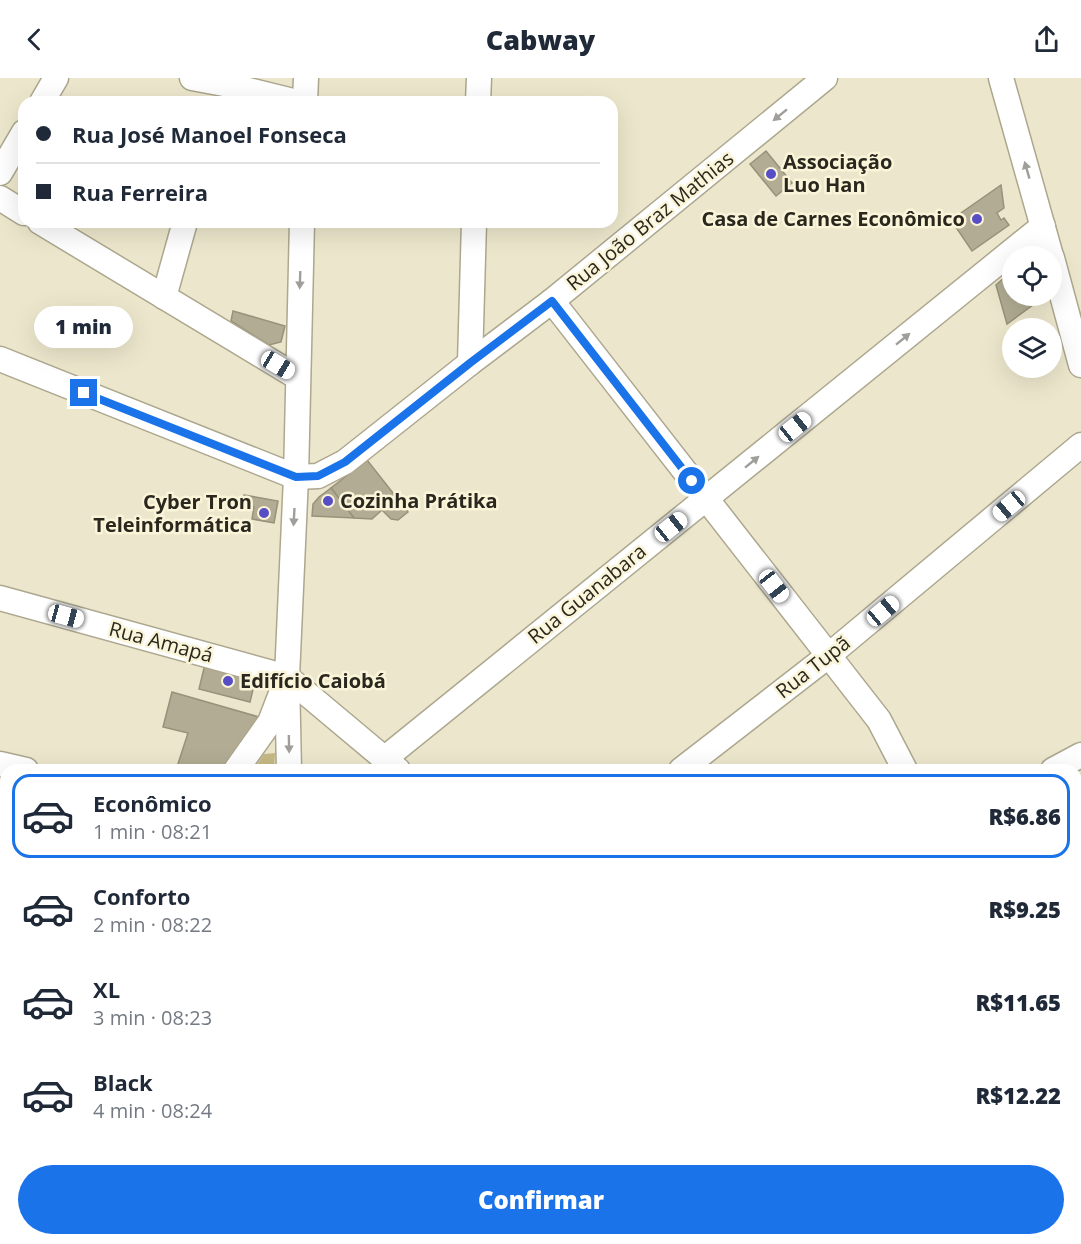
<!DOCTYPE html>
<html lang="pt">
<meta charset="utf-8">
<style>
body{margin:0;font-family:"Open Sans",sans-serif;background:#f6f6f7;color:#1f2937;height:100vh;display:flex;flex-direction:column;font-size:22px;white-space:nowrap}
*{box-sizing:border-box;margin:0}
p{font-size:20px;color:#747a83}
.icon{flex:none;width:33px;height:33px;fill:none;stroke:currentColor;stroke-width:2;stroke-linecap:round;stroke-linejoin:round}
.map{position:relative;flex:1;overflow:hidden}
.drawer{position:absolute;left:0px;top:686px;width:1082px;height:482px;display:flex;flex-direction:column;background:#fff;border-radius:18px 18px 0 0;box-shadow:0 6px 24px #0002}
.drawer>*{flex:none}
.hud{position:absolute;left:18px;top:18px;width:600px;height:132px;border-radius:18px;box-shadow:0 6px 24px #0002;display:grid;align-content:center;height:132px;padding:0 18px;background:#fff}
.buttons{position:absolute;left:1002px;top:168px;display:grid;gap:12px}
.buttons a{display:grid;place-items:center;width:60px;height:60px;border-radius:50%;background:#fff;box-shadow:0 6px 24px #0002;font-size:30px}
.end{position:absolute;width:27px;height:27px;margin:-14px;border:8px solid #1a73e8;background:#fff;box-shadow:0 0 0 3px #fff}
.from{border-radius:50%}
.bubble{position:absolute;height:42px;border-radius:21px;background:#fff;box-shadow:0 6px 24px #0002;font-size:20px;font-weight:800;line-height:42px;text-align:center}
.car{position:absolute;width:18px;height:36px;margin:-18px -9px;border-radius:8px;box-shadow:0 0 4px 2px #0007;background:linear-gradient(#fff 24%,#345 0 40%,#fff 0 76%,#345 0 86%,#fff 0)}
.hud b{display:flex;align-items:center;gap:21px;height:57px;font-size:22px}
.hud b+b{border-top:2px solid #e0e1e3}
.hud i{width:15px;height:15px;background:#1f2937}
ul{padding:10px 0 0;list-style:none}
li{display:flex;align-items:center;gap:18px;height:84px;margin:0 12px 9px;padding:0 6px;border:3px solid transparent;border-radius:18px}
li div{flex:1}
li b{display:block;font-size:22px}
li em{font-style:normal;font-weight:800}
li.on{border-color:#1a73e8}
li>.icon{width:54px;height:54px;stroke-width:1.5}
.primary-button{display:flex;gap:12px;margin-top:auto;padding:12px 18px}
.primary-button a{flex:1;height:69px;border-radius:36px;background:#1a73e8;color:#fff;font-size:24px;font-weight:800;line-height:69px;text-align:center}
header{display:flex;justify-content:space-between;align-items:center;height:78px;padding:0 18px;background:#fff;font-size:27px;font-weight:800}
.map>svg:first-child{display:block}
</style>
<header><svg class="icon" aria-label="back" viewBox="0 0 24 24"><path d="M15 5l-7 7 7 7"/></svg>Cabway<svg class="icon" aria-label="share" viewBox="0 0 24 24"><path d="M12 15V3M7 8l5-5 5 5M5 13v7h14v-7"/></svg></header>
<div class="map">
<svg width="1081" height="1166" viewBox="0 0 1081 1166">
<rect width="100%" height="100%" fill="#ece7cc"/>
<path fill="#c5b984" d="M275,675L274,691H254L264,676Z"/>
<g fill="#b1ac93" stroke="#979279" stroke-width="1.5">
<path d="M766,73L792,105L776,118L750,86Z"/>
<path d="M1001,107L1004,130L997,135L1001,142L1004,140L1009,147L972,173L951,142Z"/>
<path d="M1012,193V218H1030L1033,227L1007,246L996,207Z"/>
<path d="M233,233L285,248L281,264L269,267L231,243Z"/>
<path d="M367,382L408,434L398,442L391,441L382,432L372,441L354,440L331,410Z"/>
<path d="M331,410L354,440L312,438L313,426L319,419Z"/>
<path d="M244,417L278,423L274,445L252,441L254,429L242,427Z"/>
<path d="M206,582L257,595L250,624L199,611Z"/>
<path d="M172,614L259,639L224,692H176L188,655L163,649Z"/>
<path d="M1081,1055V1166H1076V1056Z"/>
<path d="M980,1161H1075L1076,1166H980Z"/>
</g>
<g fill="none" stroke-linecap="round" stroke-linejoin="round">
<defs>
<g id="minor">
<path d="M192,0L224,6L297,24"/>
<path d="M1001,0L1051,178"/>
<path d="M42,24L56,0"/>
<path d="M305,24L306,0"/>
<path d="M478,24L479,0"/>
<path d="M0,95L24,54"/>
<path d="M0,120L24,135"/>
<path d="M40,144L297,299"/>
<path d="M1052,180L1081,287"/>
<path d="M164,219L185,144"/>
<path d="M552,223L879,642L905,692"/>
<path d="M0,281L296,399L318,398L345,384L470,285L552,223L825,0"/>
<path d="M470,285L474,144"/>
<path d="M0,520L287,599L398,692"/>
<path d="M384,681L1043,148"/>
<path d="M0,686L26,692"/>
<path d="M236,692L270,644L282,613"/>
<path d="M289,692L287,599L296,399L302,144"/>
<path d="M681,692L828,578L1081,367"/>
<path d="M1053,692L1081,677"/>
<path d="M0,862H6"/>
<path d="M0,1009L6,1001"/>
<path d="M299,1161V1166"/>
<path d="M479,1161V1166"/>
<path d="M590,1161L591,1166"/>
<path d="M725,1161V1166"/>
<path d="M870,1161L871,1166"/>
<path d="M18,1166L22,1161"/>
<path d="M180,1166L181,1161"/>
<path d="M384,1166L393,1161"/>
</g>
</defs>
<use href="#minor" stroke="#aca78e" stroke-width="27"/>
<use href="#minor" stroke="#fff" stroke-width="24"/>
</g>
<defs><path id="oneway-solid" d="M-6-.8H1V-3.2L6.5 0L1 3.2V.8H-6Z" transform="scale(1.5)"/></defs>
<g fill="#9f9e9a">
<use href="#oneway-solid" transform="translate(780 37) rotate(141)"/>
<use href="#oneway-solid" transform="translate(1027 92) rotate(-106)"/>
<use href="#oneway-solid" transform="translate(300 202) rotate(92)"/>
<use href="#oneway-solid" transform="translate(903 261) rotate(-39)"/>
<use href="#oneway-solid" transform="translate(752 384) rotate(-39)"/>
<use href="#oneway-solid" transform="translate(294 439) rotate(93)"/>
<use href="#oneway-solid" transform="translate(289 666) rotate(89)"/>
</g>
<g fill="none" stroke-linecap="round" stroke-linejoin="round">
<path stroke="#1a73e8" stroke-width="8" d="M84,315L296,399L318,398L345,384L470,285L552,223L692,403"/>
</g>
<g fill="#574ec6" stroke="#faf4d9" stroke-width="2">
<circle cx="771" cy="96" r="6"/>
<circle cx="977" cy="141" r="6"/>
<circle cx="328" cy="423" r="6"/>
<circle cx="264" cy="435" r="6"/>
<circle cx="228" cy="603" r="6"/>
</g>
<g text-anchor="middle" stroke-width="5" stroke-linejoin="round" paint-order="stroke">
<g font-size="20" font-weight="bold" fill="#2a281e" stroke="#faf4d9" text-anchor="start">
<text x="783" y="91">Associação<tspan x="783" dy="23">Luo Han</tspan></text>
<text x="965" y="148" text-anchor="end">Casa de Carnes Econômico</text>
<text x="340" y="430">Cozinha Prátika</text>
<text x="252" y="431" text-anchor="end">Cyber Tron<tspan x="252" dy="23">Teleinformática</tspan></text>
<text x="240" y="610">Edifício Caiobá</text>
</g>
<g font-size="20" fill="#2a281e" stroke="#faf4d9">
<text transform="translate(650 143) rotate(-39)" y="7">Rua João Braz Mathias</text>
<text transform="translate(587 516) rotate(-39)" y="7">Rua Guanabara</text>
<text transform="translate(161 564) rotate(15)" y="7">Rua Amapá</text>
<text transform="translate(813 589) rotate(-38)" y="7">Rua Tupã</text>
</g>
</g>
</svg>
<div class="buttons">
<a><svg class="icon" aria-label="locate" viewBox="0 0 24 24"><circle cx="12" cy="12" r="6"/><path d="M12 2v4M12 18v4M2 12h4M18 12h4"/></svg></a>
<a><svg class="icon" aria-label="layers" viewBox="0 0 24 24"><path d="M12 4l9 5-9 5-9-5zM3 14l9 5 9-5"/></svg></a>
</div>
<i class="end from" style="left:692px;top:403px"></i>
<i class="end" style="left:84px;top:315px"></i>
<div class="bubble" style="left:34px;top:228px;width:99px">1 min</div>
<i class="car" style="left:278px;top:287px;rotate:121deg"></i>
<i class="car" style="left:795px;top:349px;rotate:51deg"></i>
<i class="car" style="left:1009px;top:428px;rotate:230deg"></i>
<i class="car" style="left:671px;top:449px;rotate:51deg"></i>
<i class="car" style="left:774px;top:508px;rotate:142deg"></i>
<i class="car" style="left:883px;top:533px;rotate:50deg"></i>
<i class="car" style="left:66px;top:538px;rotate:105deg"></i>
<div class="hud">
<b><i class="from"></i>Rua José Manoel Fonseca</b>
<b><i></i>Rua Ferreira</b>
</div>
<section class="drawer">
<ul>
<li class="on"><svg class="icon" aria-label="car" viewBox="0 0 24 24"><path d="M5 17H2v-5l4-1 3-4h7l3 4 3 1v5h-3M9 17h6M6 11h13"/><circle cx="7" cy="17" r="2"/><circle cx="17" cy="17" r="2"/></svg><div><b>Econômico</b><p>1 min · 08:21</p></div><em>R$6.86</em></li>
<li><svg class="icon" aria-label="car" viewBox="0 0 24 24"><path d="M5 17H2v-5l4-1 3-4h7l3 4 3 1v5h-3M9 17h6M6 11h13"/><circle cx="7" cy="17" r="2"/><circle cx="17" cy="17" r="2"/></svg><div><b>Conforto</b><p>2 min · 08:22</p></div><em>R$9.25</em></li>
<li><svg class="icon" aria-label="car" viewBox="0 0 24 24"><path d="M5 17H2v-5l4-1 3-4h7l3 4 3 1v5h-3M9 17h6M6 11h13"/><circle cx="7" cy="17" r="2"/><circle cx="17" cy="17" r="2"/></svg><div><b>XL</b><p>3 min · 08:23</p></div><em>R$11.65</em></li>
<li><svg class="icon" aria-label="car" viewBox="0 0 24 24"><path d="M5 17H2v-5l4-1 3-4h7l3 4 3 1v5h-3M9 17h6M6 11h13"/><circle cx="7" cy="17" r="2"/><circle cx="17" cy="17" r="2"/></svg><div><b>Black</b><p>4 min · 08:24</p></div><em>R$12.22</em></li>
</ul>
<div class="primary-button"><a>Confirmar</a></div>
</section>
</div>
